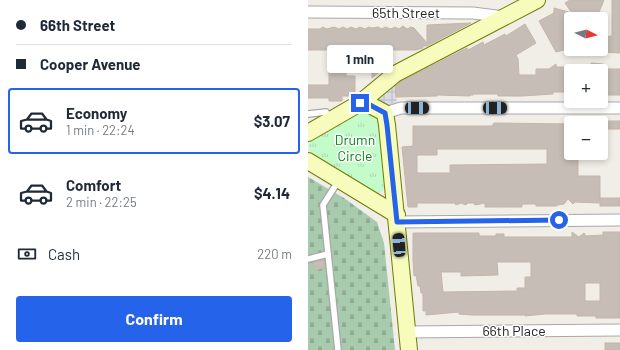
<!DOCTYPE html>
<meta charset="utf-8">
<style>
body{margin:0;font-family:Barlow,sans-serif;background:#f6f6f7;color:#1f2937;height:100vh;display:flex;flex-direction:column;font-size:15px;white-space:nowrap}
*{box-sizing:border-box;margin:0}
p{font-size:13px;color:#747a83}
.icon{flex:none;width:22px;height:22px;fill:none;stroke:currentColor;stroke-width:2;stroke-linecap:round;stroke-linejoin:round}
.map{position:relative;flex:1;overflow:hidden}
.details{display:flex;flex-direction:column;background:#fff;width:308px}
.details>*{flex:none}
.guide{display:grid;align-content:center;height:88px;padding:0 16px;background:#fff}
.needle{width:26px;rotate:96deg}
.controls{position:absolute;left:256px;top:12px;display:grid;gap:8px}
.controls a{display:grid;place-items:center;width:44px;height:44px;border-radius:4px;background:#fff;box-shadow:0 2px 6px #0003;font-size:20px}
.end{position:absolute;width:18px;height:18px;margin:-9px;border:5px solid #2563eb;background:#fff;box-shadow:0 0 0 2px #fff}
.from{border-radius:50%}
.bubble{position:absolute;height:28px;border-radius:4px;background:#fff;box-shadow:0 2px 6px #0003;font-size:13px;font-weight:700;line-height:28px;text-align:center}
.car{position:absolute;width:12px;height:24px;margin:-12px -6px;border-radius:5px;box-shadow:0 0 3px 1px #0007;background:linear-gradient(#222 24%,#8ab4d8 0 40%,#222 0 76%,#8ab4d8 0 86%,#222 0)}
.guide b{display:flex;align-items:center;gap:14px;height:38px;font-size:15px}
.guide b+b{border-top:1px solid #e0e1e3}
.guide i{width:10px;height:10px;background:#1f2937}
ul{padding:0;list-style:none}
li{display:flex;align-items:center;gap:12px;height:66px;margin:0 8px 6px;padding:0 8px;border:2px solid transparent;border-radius:4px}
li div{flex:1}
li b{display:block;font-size:15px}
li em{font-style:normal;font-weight:700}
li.selected{border-color:#2563eb}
li>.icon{width:36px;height:36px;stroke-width:1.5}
.pay{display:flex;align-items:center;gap:10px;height:44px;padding:0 16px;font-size:15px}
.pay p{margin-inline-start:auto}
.button{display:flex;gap:8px;margin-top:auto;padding:8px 16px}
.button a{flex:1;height:46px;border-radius:4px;background:#2563eb;color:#fff;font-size:16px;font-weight:700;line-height:46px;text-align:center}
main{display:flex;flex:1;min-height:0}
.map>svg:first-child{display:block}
</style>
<main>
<section class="details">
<div class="guide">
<b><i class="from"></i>66th Street</b>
<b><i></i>Cooper Avenue</b>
</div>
<ul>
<li class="selected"><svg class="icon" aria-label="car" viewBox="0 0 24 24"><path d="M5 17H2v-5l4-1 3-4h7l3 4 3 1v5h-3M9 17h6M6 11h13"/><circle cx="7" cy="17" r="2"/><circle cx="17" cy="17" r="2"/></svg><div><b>Economy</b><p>1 min · 22:24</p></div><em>$3.07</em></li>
<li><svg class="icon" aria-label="car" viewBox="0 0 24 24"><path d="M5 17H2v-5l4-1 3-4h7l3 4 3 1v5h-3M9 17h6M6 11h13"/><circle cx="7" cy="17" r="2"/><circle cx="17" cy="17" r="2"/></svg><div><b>Comfort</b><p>2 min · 22:25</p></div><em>$4.14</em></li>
</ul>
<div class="pay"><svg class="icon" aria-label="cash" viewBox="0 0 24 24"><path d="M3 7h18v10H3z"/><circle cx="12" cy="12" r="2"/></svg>Cash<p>220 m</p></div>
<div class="button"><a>Confirm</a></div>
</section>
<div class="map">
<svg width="312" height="350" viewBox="0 0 312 350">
<defs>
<pattern id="cemetery-stones" width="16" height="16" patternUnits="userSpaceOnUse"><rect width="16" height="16" fill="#a8cbae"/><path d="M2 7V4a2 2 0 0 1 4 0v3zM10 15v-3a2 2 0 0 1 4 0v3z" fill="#90ae95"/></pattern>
<pattern id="park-tufts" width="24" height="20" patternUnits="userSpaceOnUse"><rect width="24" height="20" fill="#c4fbca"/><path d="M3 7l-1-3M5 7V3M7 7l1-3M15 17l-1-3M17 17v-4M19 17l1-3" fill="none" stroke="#a8d7ad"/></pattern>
<pattern id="plaza-grid" width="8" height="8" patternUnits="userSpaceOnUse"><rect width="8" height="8" fill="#dbdbe7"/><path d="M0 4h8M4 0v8" fill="none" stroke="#bcbcc6"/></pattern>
</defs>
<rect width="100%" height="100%" fill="#f1eee7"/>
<path fill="url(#cemetery-stones)" d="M0,177L36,198L69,222L76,243L87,350H0Z"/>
<path fill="url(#park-tufts)" d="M56,109L69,112L81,179L75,191L71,193L61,191L2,154C0,147 0,143 5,137Z"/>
<path fill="url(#plaza-grid)" d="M86,84L89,102L77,107L62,100Z"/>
<g fill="#c6beb6" stroke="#c4b5a9" fill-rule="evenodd">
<path d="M262,0H296L288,19H263V48L248,52L231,21L246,13V8L264,13L257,3Z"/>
<path d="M304,0H312V53L296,52V37L304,36Z"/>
<path d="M163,23L119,46H115V48L108,50H81V64L64,78V50H0V29H12L15,27L19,29L26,27L31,29L35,27L39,29L43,27L48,29L52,27L57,29L61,27L64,28L70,27L74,29L77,27L83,29L87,27L91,29L95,26L99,29L103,27L106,28L119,43V25Z"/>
<path d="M217,24L228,43L208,55L210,59L211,75H228V69H241L248,64V67H263V92H245V94L214,96H190V94H165V95H162V96L129,95V96L88,97L87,86L92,82L159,48L160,50L175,42L176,45L197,34L198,36Z"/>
<path d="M283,63L295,64L296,71H283Z"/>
<path d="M21,68H38V76H47V93H41V96H34V101H21V98H0V85H21Z"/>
<rect x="296" y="69" width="16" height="26"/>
<rect x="294" y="121" width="18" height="8"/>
<path d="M186,123L263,124V153H270V176H292V203L267,202L265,204L260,199L256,204L249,205V206H228V204H214V207H177V203L167,205L166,203H160L158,205L153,203L148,205L146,203H109V207H100L94,147L105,146V126H184ZM129,149H239V164L142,165V173H109V155H129Z"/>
<rect x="292" y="198" width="20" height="8"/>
<path d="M264,232L271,237L276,233L278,236L295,235V232H312V318H288V316H269V314H237L217,316V315H164L151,314V312L118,315V311H115V293H113L112,286H110L108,275L106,276L105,260V233H171V236H188V234H196V237H264ZM189,262H223V277H217V288H209V291L135,292L133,272H153V276L190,275ZM277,283H292V301H277Z"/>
<path d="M16,260L17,268L6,270L5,262Z"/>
<rect x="297" y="343" width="15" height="7"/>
</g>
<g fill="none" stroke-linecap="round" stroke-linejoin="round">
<defs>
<g id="lane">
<path d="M0,114L18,112L22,118"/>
<path d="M0,259L20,254"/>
<path d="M30,350L15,205L31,180"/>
</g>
<g id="street">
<path d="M0,12L165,13L196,17"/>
<path d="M77,113L93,108H312"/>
<path d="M89,222L312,220"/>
<path d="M99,332L312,330"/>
</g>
<g id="secondary">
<path d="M52,103L62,105L77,113L79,125L101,350"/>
<path d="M0,133L52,103L87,74L229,0"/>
<path d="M0,161L89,215"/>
</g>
</defs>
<use href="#lane" stroke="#a8a8a8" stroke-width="8"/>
<use href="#street" stroke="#a8a8a8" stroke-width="13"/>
<use href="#secondary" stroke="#6e7d02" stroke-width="18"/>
<use href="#lane" stroke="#fff" stroke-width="5.5"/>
<use href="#street" stroke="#fff" stroke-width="11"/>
<use href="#secondary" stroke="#f7fbbb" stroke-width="16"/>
</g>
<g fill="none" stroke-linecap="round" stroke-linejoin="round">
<path stroke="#2563eb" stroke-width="5" d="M52,103L62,105L77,113L79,125L89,222L251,220"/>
</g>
<g text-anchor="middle" stroke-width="3" stroke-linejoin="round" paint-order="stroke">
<g font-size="14" fill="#212121" stroke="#fff">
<text x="98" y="18">65th Street</text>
<text x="206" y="336">66th Place</text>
</g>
<g font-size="14" fill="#098416" stroke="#fff">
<text x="47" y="145">Drumn<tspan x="47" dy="16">Circle</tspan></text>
</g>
</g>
</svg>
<div class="controls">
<a><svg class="needle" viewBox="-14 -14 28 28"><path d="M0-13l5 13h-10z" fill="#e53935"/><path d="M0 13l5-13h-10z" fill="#747a83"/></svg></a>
<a>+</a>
<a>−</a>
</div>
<i class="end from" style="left:251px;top:220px"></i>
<i class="end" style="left:52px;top:103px"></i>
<div class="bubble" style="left:19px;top:45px;width:66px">1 min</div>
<i class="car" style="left:109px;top:108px;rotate:90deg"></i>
<i class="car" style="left:187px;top:108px;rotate:90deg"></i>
<i class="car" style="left:91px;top:245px;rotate:355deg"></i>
</div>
</main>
